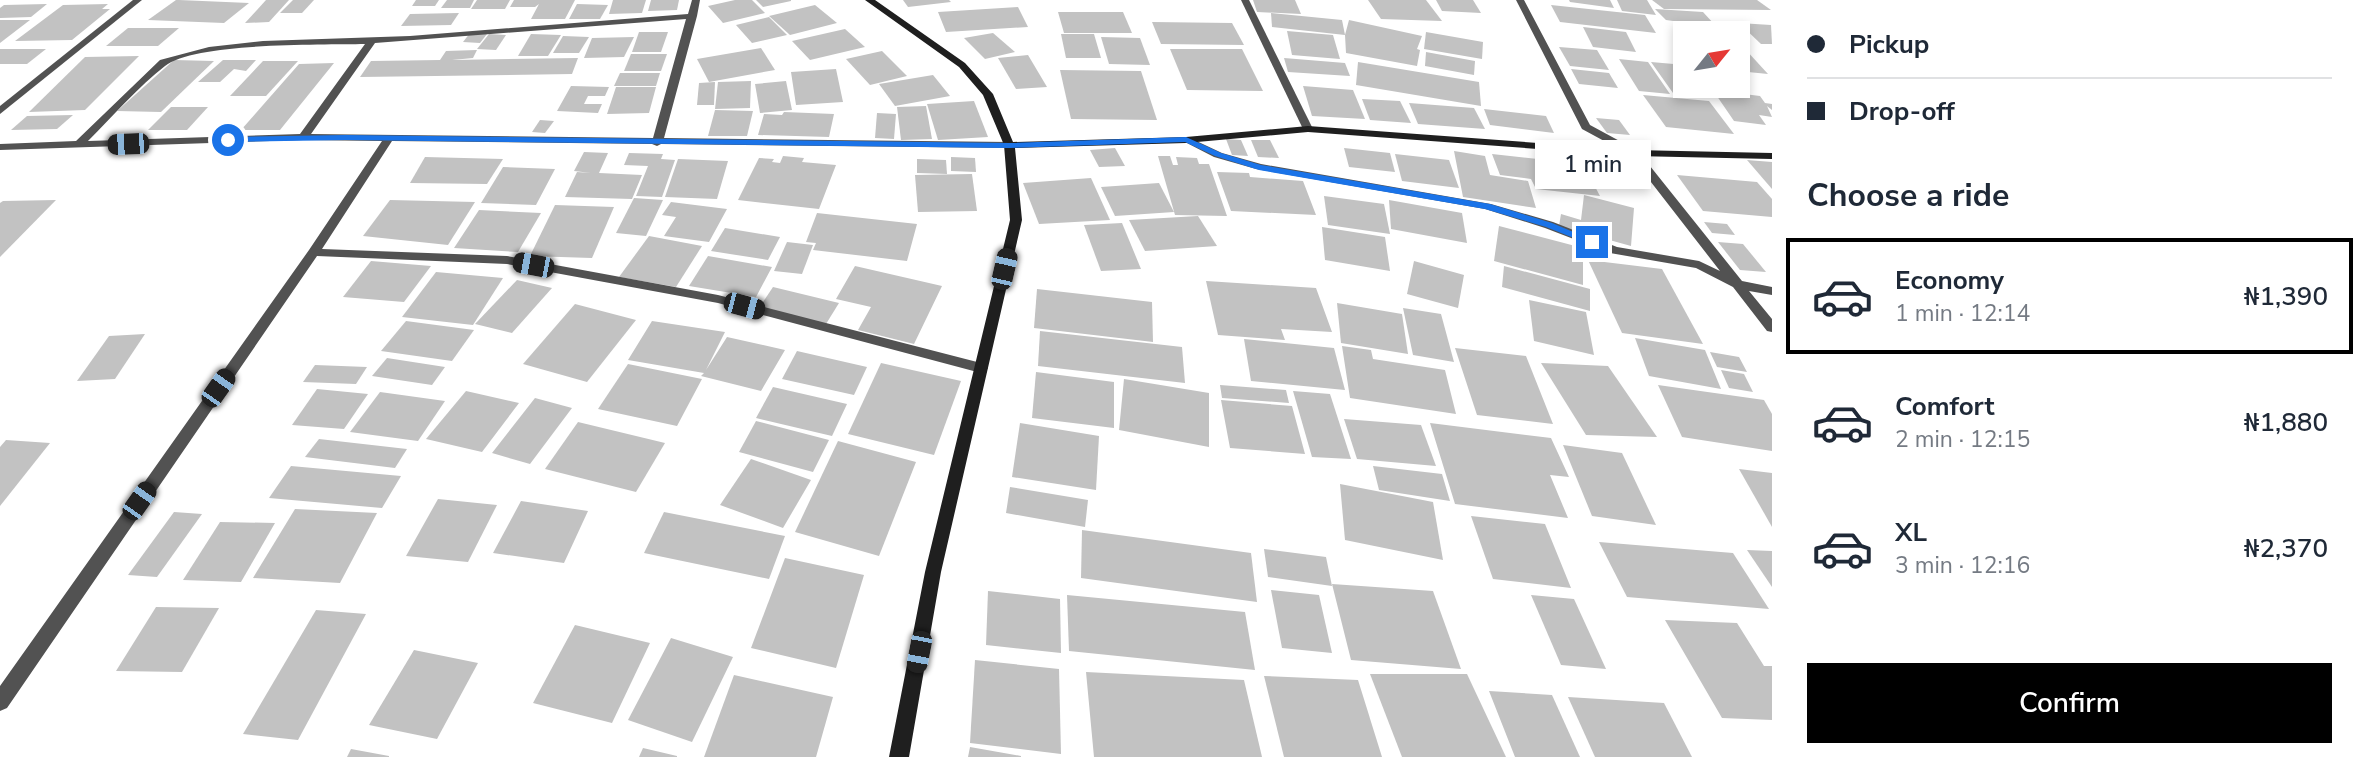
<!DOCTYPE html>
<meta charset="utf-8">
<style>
body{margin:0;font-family:"Nunito Sans",sans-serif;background:#f2f2f3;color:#1f2937;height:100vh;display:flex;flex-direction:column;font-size:26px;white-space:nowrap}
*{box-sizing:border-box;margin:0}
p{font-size:23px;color:#747a83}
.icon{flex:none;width:38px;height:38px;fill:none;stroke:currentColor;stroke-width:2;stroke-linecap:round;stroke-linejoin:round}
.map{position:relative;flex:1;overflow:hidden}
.side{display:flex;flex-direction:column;background:#fff;width:595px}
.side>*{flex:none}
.hud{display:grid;align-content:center;height:154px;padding:0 35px;background:#fff}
.needle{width:46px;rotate:60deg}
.buttons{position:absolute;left:1673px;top:21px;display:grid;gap:14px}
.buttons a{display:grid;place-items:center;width:77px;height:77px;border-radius:0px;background:#fff;box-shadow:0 4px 10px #0003;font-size:35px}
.end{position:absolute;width:32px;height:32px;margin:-16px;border:9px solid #1a73e8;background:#fff;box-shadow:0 0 0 4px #fff}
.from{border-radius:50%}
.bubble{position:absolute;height:49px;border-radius:0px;background:#fff;box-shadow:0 4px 10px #0003;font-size:23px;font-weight:600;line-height:49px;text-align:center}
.car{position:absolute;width:21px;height:42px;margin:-21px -10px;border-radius:9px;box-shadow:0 0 5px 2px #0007;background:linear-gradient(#222 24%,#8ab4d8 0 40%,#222 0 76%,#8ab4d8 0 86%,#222 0)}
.hud b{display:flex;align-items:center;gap:24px;height:66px;font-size:26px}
.hud b+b{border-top:2px solid #e0e1e3}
.hud i{width:18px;height:18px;background:#1f2937}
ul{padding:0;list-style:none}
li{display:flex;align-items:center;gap:21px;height:116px;margin:0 14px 10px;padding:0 21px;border:4px solid transparent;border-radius:0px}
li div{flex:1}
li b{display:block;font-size:26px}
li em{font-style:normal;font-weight:600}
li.active{border-color:#000}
li>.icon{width:63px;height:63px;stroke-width:1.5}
h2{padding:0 35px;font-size:32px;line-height:84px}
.action{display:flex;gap:14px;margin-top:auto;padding:14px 35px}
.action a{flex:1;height:80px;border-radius:0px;background:#000;color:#fff;font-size:28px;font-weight:600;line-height:80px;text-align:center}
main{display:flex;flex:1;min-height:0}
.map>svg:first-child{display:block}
</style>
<main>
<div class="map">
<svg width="1772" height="757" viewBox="0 0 1772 757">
<rect width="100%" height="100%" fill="#fff"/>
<g fill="#c2c2c2">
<path d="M176,0H179L249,3L224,23L148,20Z"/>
<path d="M266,0H289L269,22L245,23Z"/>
<path d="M293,0H314L302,13H280Z"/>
<path d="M416,0H439L435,6H412Z"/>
<path d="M447,0H474L470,8H441Z"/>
<path d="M477,0H510L505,9H471Z"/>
<path d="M514,0H575L565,19H531L539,4L535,7H510Z"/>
<path d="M613,0H646L642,13L609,14Z"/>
<path d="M651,0H679L677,10L648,11Z"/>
<path d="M735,0H752L765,13L723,23L708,6Z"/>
<path d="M756,0H791V1L763,7Z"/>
<path d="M903,0H949L951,2L908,7Z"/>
<path d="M1253,0H1295L1301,14L1257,12Z"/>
<path d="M1368,0H1426L1442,21L1381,19Z"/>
<path d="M1436,0H1473L1481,13L1442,11Z"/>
<path d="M1569,0H1610L1614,8L1570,2Z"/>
<path d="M1617,0H1647L1656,15L1622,11Z"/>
<path d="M1652,0H1757L1771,10L1664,9Z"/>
<path d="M47,4L31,17L0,18V8L4,5Z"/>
<path d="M108,4L102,9H110L72,40L15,41L63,5Z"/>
<path d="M577,4L608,5L600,19H569Z"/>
<path d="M815,5L837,23L790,35L769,16Z"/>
<path d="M1551,5L1645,15L1656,33L1560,22Z"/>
<path d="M1018,7L1028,27L946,32L938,12Z"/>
<path d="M1655,9L1703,12L1714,24L1691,23L1716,25L1723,33H1685V36L1673,21L1666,20Z"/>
<path d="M1058,12H1123L1132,33H1064Z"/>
<path d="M459,13L451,25L401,26L410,14Z"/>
<path d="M1271,13L1342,20L1345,35L1272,27Z"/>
<path d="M769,17L787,35L752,43L736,25Z"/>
<path d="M0,20H30L0,43Z"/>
<path d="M1349,20L1422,36L1417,49L1420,50L1417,66L1346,53L1345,35Z"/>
<path d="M1152,22L1232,23L1244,45L1161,44Z"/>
<path d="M1739,23L1771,25L1772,44H1761Z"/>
<path d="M1583,27L1626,32L1636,52L1593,47Z"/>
<path d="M128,28H179L158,46H106Z"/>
<path d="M845,29L865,47L810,60L792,41Z"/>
<path d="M1287,31L1333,35L1340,59L1292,55Z"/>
<path d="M639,32H668L661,52H632Z"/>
<path d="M1426,32L1483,42L1482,59L1424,49Z"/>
<path d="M470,33L487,34L480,43L463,42Z"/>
<path d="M993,33L1015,52L985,59L964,38Z"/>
<path d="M489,34L506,35L496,50L477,49Z"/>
<path d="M531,34L561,35L548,56H518Z"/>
<path d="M1061,34H1094L1101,58H1066Z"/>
<path d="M563,36L589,37L579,53H553Z"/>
<path d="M634,37L624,57L584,58L592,38Z"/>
<path d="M1101,37L1140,38L1150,65L1109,64Z"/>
<path d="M1559,47L1597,50L1609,70L1570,66Z"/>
<path d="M761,48L775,70L709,82L697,59Z"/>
<path d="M0,49H46L27,64H0Z"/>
<path d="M1170,49H1242L1263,91L1187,90Z"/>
<path d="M1738,49L1746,50L1768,74L1738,71Z"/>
<path d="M477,50L473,58L452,60L578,58L572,74L360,77L371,61L440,60L446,51Z"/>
<path d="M882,51L907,76L870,85L846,59Z"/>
<path d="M1426,52L1475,61L1474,75L1425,66Z"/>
<path d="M631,54H667L661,71H624Z"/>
<path d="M1028,55L1047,87L1016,89L998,58Z"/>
<path d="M139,56L85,110L29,112L85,57Z"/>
<path d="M1284,58L1345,63L1350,76L1288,72Z"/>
<path d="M1619,59L1648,62L1670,94L1639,91Z"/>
<path d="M174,60L214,61L161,112L117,111Z"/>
<path d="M223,60H256L246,71L234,69L220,82H198Z"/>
<path d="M263,61H298L266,96H230Z"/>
<path d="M1358,62L1479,82L1481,106L1356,85Z"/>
<path d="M1651,62L1685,65V86H1702L1710,97L1673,93Z"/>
<path d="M334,63L280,130H241L299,64Z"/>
<path d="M836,69L843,102L796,105L791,72Z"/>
<path d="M1571,69L1609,73L1618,88L1579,84Z"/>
<path d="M1060,70L1141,71L1157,120L1071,119Z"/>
<path d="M620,73H660L656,86H614Z"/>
<path d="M933,75L950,96L895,106L879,84Z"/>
<path d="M751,81L750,108L715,109L718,82Z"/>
<path d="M786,81L792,110L760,113L755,84Z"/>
<path d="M715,82L714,105H697L699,83Z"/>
<path d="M571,86L609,87L605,96H588L584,104H602L598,113L557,111Z"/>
<path d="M1303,86L1353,90L1365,119L1312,116Z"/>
<path d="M1710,86H1738L1744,94L1760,96L1765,103L1772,104V110L1767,106L1772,117L1759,115L1766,125L1734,121Z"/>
<path d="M616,87H656L649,113L607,114Z"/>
<path d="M1643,95L1709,101L1734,134L1666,127Z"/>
<path d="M1362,99L1400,101L1411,123L1370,120Z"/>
<path d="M974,101L988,137L938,140L927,104Z"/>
<path d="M1409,103L1474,108L1485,129L1418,124Z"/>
<path d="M926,106L932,139L901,140L897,107Z"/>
<path d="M171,107H208L187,130H148Z"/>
<path d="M1484,109L1546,116L1554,133L1490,125Z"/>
<path d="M715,110L753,111L747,136H708Z"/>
<path d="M784,112L834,114L829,137L758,135L764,114L782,115Z"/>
<path d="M877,113L896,114L894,139L875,138Z"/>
<path d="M73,115L57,129L11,130L27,116Z"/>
<path d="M1596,118L1619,120L1630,135L1607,133Z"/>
<path d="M540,120L554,121L545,133L532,132Z"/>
<path d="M1226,139L1241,140L1248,156L1232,155Z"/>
<path d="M1251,140H1270L1279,158L1258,157Z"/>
<path d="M1115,148L1125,166L1099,167L1090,150Z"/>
<path d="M1344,148L1390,153L1395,172L1349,167Z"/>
<path d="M1454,151L1485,156L1490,175L1528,181L1536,208L1463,197Z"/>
<path d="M584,152L608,153L599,173L642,175L632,199L565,197L577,172L591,173L574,171Z"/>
<path d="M629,153L663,154L661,159L675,160L662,197L636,196L648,166L624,165Z"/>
<path d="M1395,154L1449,160L1459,188L1402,181Z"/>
<path d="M1492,154L1583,164L1600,196L1536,189L1531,179L1500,175Z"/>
<path d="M783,156L804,158L802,162L836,165L819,209L738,200L759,158L774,159L772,162L780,163Z"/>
<path d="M1158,156H1170L1173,165H1178L1176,157L1197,158L1199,164H1209L1227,216L1175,215Z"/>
<path d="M425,157L503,159L487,184L410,183Z"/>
<path d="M951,157L975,158L976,172L951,171Z"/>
<path d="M678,159L728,161L717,199L665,197Z"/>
<path d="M917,159L946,160L947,174L917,173Z"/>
<path d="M1747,160L1772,162V189Z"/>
<path d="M503,167L555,169L536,205L481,203Z"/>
<path d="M1217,172L1249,173L1250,177L1303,181L1316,215L1231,211Z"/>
<path d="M972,174L977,211L918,212L915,175Z"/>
<path d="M1677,175L1757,182L1772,199V217L1703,211Z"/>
<path d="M1091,178L1110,220L1039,224L1023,183Z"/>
<path d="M1159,183L1174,212L1115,216L1101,187Z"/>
<path d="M1584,195L1634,208L1631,246L1559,226L1561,214L1581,220Z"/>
<path d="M1324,196L1384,204L1390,234L1328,225Z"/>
<path d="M634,198L663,200L646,236L616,233Z"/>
<path d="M56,200L0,257V203L3,201Z"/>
<path d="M390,200L475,202L448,245L363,236Z"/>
<path d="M1389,200L1462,213L1467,243L1391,229Z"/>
<path d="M671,202L727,209L709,242L664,236L676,217L662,215Z"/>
<path d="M555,205L614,207L592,258L530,256Z"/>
<path d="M479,210L541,213L518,252L454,248Z"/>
<path d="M817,213L917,224L907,261L813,250L816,243L806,242Z"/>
<path d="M1198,216L1217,246L1145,251L1129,220Z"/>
<path d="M1704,222L1727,224L1735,235L1712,233Z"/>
<path d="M1122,223L1141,269L1101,271L1084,225Z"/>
<path d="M1499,226L1583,248V285L1494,261Z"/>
<path d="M1322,227L1385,237L1390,271L1325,260Z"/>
<path d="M725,228L780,237L768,260L711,251Z"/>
<path d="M649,236L702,246L676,287L619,277Z"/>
<path d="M787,242L813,245L802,274L774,271Z"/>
<path d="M1718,242L1743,244L1766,272L1740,270Z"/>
<path d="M708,256L772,267L756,297L689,286Z"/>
<path d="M1588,260L1662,269L1703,344L1622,333Z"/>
<path d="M371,261L431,266L404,302L343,297Z"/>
<path d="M1414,261L1464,275L1458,308L1407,294Z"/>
<path d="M855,266L942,286L914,344L858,330L871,307L836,299Z"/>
<path d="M1504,266L1590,289V311L1502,287Z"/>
<path d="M436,272L503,278L473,325L402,317Z"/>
<path d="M517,280L552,288L512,333L475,324Z"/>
<path d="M1206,281L1316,288L1332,332L1281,329L1285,340L1218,335Z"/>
<path d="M773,287L839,303L826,324L759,308Z"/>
<path d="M1037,289L1152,302L1153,342L1034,328Z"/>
<path d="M1529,300L1586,312L1594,355L1534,341Z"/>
<path d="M1337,303L1402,314L1408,354L1341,343Z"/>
<path d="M575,304L636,320L587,382L523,364Z"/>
<path d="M1403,308L1441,314L1454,362L1413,355Z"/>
<path d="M406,321L474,330L452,361L381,351Z"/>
<path d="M652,321L725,332L706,370L727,337L785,350L761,391L701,376L704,373L628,360Z"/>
<path d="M1040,331L1182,347L1185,383L1038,366Z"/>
<path d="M145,334L115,379L77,381L109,336Z"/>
<path d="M1635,338L1705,350L1721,389L1649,376Z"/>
<path d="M1244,339L1334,348L1345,390L1251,381Z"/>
<path d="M1342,346L1371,350L1373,359L1445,370L1456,414L1350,398Z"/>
<path d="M1455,348L1526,356L1553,424L1477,415Z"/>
<path d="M797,351L867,367L854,395L782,379Z"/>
<path d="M1710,352L1739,357L1747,372L1717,367Z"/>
<path d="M387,358L445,367L432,385L372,376Z"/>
<path d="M881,363L961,381L934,455L848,434Z"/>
<path d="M1541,363L1608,366L1657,437L1586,435Z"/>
<path d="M628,364L702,379L677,426L598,409Z"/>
<path d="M315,365L367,367L356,384L303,382Z"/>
<path d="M1721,370L1744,374L1753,392L1729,388Z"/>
<path d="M1036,372L1114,382V428L1032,418Z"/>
<path d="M1124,379L1209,393V447L1119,430Z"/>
<path d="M1220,385L1286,390L1289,403L1222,398Z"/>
<path d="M1658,385L1764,400L1772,414V451L1682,437Z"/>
<path d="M773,387L847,404L832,436L756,418Z"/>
<path d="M317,389L368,394L344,429L292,425Z"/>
<path d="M466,391L519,403L482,452L426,439Z"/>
<path d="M1293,391L1330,394L1351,459L1312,457Z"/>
<path d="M380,392L445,401L418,441L350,432Z"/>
<path d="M535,398L572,408L530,464L492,453Z"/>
<path d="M1221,400L1292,406L1305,454L1230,448Z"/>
<path d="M1344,419L1421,425L1436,466L1357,459Z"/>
<path d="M756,421L829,440L813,472L739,452Z"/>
<path d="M578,422L665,443L636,492L545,469Z"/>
<path d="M1020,423L1099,436L1096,490L1012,477Z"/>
<path d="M1430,423L1551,438L1569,477L1550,475L1568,518L1455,504Z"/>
<path d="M319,439L407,449L395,468L305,457Z"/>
<path d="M6,440L50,443L0,506V447Z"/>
<path d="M838,441L916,462L879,556L795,532Z"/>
<path d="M1563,445L1622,453L1656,525L1592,516Z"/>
<path d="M751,459L811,480L783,528L720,505Z"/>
<path d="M291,466L401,476L382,508L269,498Z"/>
<path d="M1373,466L1442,474L1450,501L1379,490Z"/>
<path d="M1739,469L1772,473V527Z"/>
<path d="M1340,484L1433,502L1443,560L1345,540Z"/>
<path d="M1010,487L1088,500L1085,527L1006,513Z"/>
<path d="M438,499L497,505L468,562L406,556Z"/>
<path d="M521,501L588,511L564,563L493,553Z"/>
<path d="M295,509L377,513L340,583L253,578Z"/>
<path d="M174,512L202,514L157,577L128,575Z"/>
<path d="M664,512L785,536L769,579L644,553Z"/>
<path d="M1471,516L1545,524L1571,588L1493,579Z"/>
<path d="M220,522L275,523L241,582L183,580Z"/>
<path d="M1082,530L1251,553L1257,602L1081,578Z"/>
<path d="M1599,542L1733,553L1769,609L1627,597Z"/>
<path d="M1264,549L1326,557L1332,586L1268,577Z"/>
<path d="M1747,550L1772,551V587Z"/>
<path d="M785,558L864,575L836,668L751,648Z"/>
<path d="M1332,584L1433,591L1461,669L1351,660Z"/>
<path d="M1271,590L1319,595L1332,653L1282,648Z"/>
<path d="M988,591L1060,599L1061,653L986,645Z"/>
<path d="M1067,595L1245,612L1255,670L1069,651Z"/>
<path d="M1531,595L1574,599L1606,669L1561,665Z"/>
<path d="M156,607L219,608L182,672L116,671Z"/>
<path d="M316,610L366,614L298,740L243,734Z"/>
<path d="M1665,620L1737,623L1764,666H1772V720L1722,718Z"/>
<path d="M575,625L650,643L612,723L533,703Z"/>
<path d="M671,638L733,657L692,742L628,720Z"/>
<path d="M414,650L478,663L437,739L369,725Z"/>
<path d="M975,660L1059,669L1061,754L970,743Z"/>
<path d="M1086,672L1244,680L1262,757H1094Z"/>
<path d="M1370,674H1467L1506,757H1402Z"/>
<path d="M734,675L833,697L816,757H704Z"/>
<path d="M1264,676L1358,680L1382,757H1284Z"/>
<path d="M1489,691L1552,695L1580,757H1515Z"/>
<path d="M1568,697L1664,703L1692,757H1595Z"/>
<path d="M970,747L1021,756V757H968Z"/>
<path d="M643,748L677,756V757H639Z"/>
<path d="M351,749L389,756V757H347Z"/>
</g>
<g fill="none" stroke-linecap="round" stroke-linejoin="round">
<g fill="#525252" fill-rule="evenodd">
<path d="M133,0H142L0,114V106Z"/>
<path d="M692,0H700L697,16L664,138L1009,142L1014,145L1009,148L661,144L657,146L652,144L392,141L322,249L507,256L718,295L981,363L986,365L988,368L986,371L981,373L718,303L507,264L317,256L7,708L0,711V686L309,250L382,141L303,140L0,150V144L76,141L160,60L209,47L263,41L410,36L688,14ZM686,19L653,138L311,134L375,43ZM365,44L300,134L88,141C112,117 139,86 165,66C195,42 323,45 365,44Z"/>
<path d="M1241,0H1249L1313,129L1312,131H1304L1303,129Z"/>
<path d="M1516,0H1524L1590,125L1638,151L1742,281L1772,287V295L1749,291L1772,319V332L1767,331L1733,287L1696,268L1610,253L1545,228L1485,209L1256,169L1214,157L1181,140L1186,137L1190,138L1222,153L1261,164L1491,204L1553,222L1617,247L1699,261L1720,271L1630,155L1582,129Z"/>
</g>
<path fill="#1f1f1f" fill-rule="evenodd" d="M865,0H875L965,63L993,94L1013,142L1186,137L1308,126L1634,150L1772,153V159L1634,156L1308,132L1186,143L1015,148L1022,220L941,572L909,757H889L925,572L1010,220L1004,145L983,95L959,67Z"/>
</g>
<path fill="#1a73e8" d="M346,135L1009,143L1186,137L1221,153L1261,165L1490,204L1552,223L1597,242L1589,244L1546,227L1485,209L1259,170L1215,156L1185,142L1009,148L346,140L228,142L224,140L228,137Z"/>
</svg>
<div class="buttons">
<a><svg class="needle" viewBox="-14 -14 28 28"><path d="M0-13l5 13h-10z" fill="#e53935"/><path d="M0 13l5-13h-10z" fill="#747a83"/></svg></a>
</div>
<i class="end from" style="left:228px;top:140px"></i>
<i class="end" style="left:1592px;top:242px"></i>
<div class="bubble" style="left:1535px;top:140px;width:116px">1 min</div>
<i class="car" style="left:128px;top:144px;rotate:268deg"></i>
<i class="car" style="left:533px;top:265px;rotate:281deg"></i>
<i class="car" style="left:1004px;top:269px;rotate:13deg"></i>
<i class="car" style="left:744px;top:306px;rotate:105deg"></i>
<i class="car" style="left:218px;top:388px;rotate:35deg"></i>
<i class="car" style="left:139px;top:501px;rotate:35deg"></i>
<i class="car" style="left:919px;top:652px;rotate:191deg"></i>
</div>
<section class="side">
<div class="hud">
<b><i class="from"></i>Pickup</b>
<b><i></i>Drop-off</b>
</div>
<h2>Choose a ride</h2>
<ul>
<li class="active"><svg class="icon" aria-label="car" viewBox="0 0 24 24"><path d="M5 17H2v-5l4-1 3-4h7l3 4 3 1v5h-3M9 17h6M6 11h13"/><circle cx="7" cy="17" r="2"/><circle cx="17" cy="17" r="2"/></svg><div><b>Economy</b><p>1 min · 12:14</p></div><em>₦1,390</em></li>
<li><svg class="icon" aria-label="car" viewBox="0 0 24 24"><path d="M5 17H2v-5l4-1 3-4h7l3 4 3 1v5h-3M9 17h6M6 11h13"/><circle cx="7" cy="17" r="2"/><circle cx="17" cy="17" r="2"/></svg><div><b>Comfort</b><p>2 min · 12:15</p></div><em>₦1,880</em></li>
<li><svg class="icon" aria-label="car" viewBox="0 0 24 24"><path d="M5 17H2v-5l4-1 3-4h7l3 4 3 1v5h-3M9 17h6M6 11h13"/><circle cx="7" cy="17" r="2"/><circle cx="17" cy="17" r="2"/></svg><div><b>XL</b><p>3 min · 12:16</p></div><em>₦2,370</em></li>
</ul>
<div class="action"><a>Confirm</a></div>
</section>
</main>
